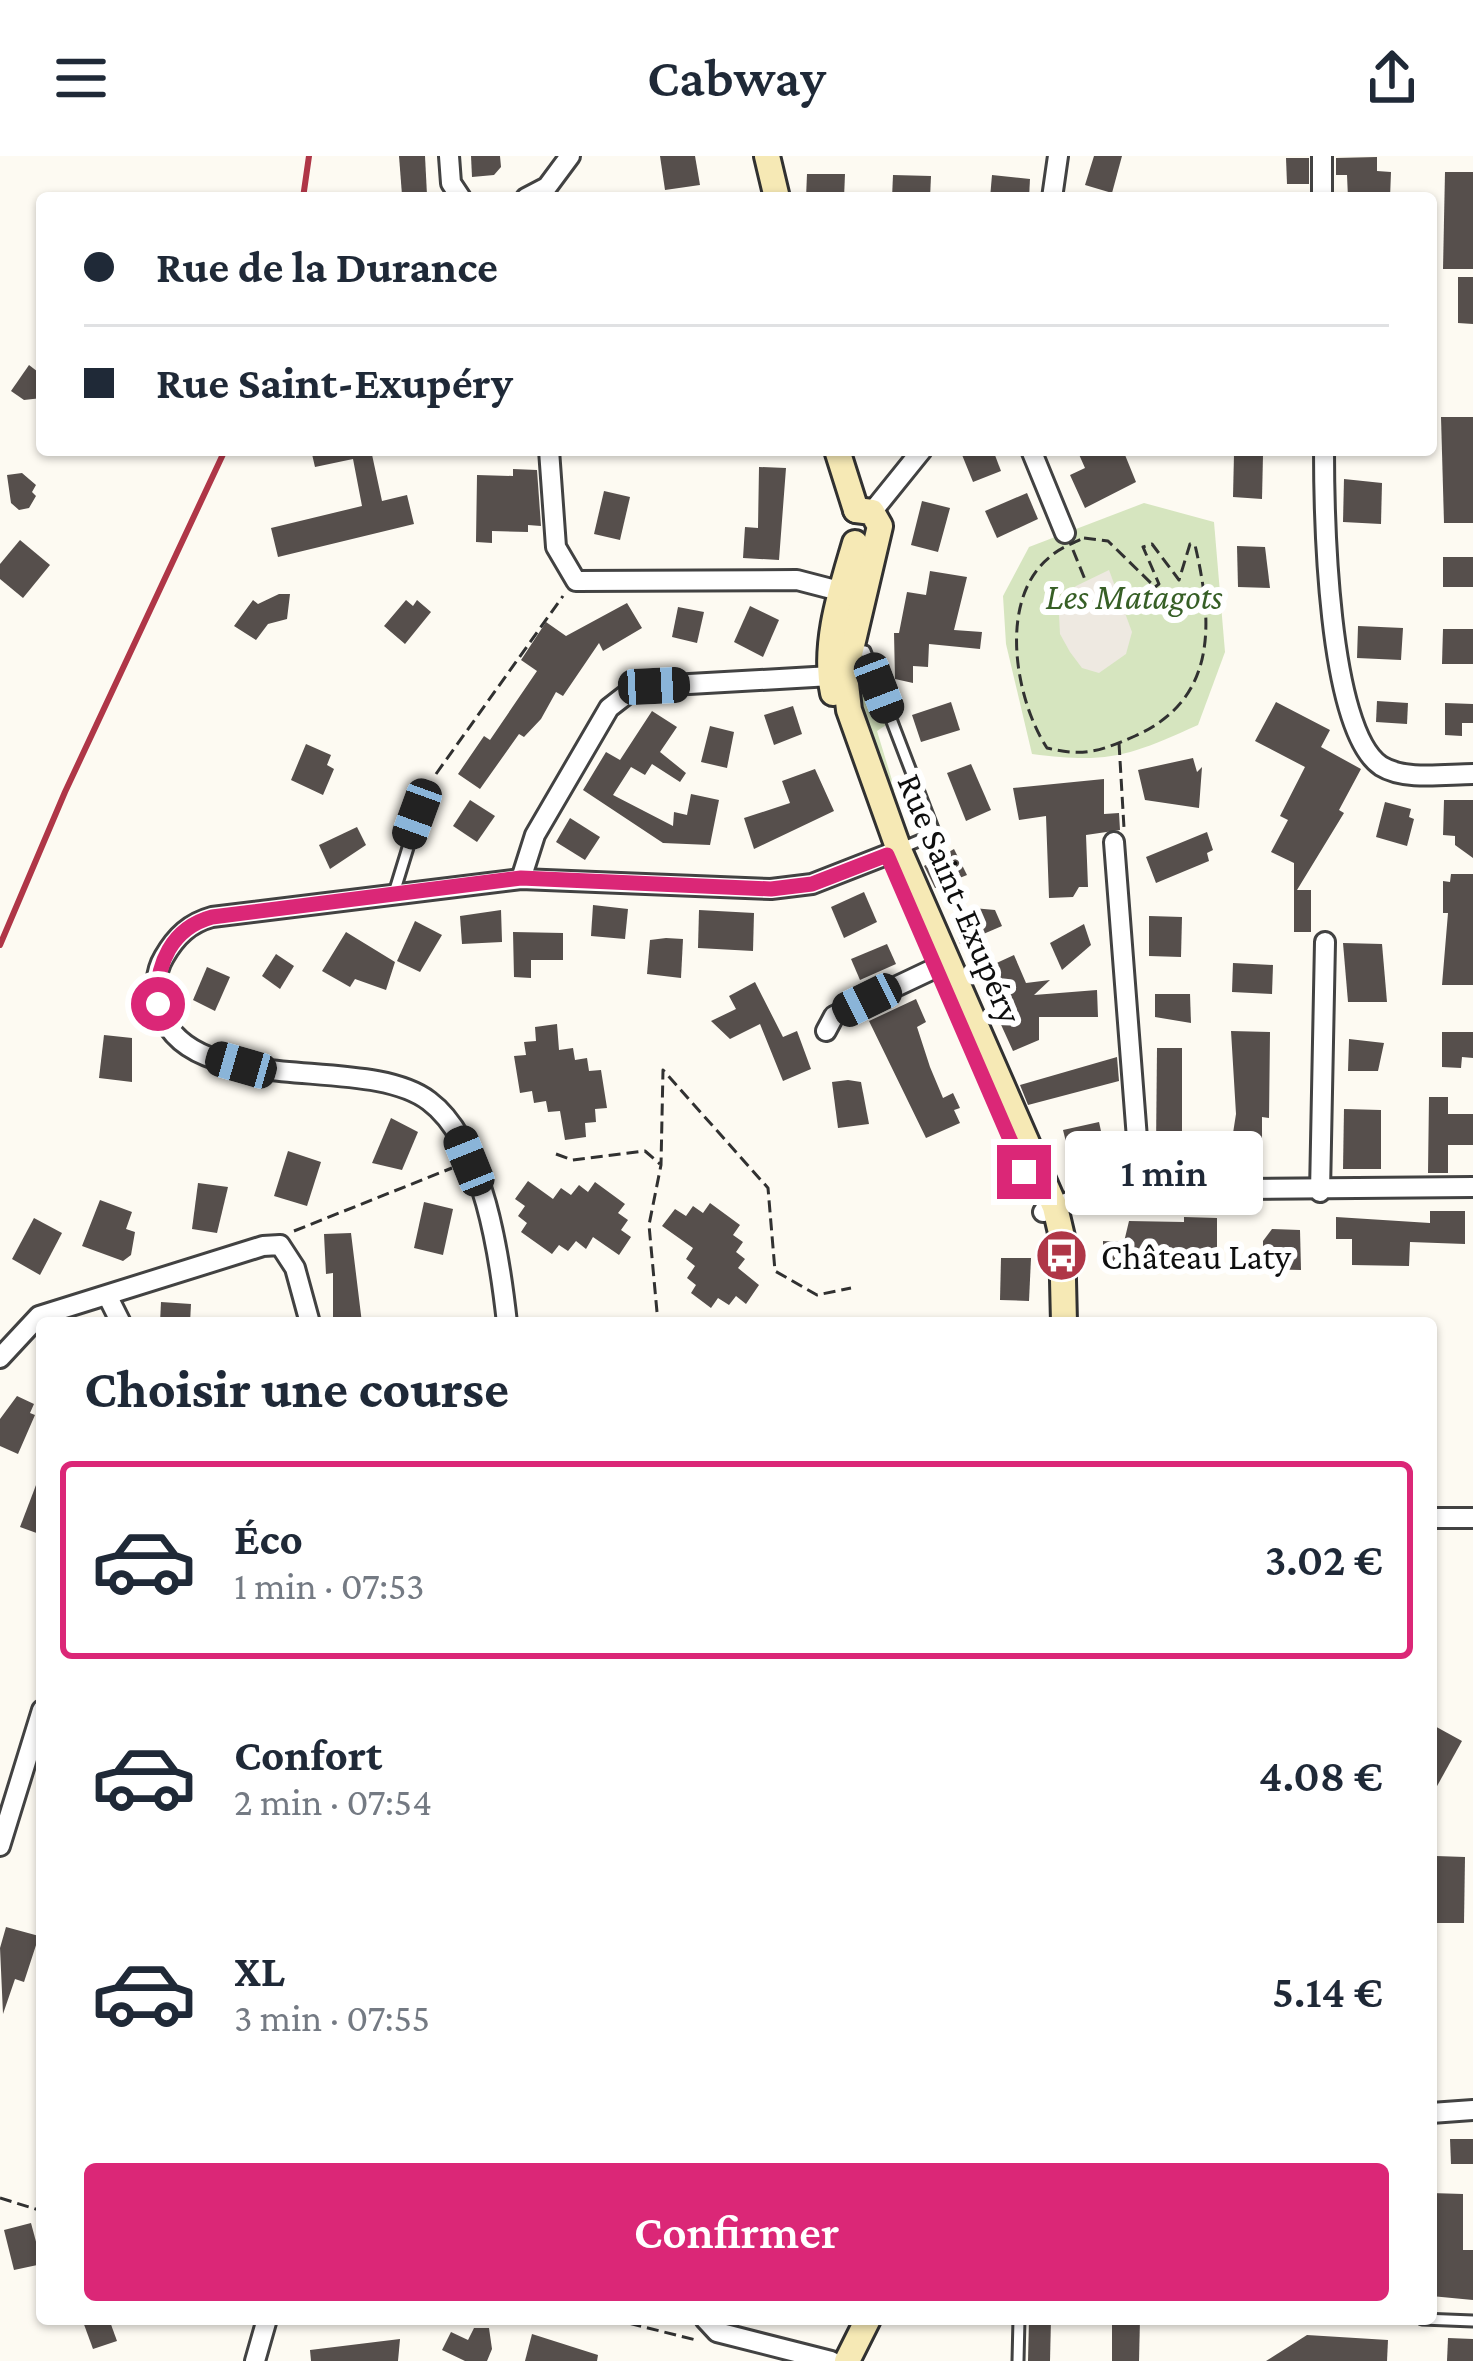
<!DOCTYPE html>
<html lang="fr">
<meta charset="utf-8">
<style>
body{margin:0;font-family:"Crimson Pro",serif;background:#f2f2f3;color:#1f2937;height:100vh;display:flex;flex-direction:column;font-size:45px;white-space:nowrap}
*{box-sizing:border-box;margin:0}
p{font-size:39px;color:#747a83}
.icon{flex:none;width:66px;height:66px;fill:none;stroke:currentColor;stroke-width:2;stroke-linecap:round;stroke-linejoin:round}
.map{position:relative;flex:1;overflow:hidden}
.drawer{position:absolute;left:36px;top:1161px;width:1401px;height:1008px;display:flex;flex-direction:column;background:#fff;border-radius:12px;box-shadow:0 3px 9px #0004}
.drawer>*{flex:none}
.guide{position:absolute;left:36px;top:36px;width:1401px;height:264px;border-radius:12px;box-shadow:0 3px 9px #0004;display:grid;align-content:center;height:264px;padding:0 48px;background:#fff}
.end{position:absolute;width:54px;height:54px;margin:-27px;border:15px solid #db2777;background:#fff;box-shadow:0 0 0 6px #fff}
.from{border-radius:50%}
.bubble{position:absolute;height:84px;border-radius:12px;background:#fff;box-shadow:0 3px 9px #0004;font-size:39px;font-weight:600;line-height:84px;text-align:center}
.car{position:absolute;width:36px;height:72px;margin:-36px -18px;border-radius:15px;box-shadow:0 0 9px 3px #0007;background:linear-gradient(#222 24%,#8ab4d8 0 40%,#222 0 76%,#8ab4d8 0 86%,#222 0)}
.guide b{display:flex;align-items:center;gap:42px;height:114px;font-size:45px}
.guide b+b{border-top:3px solid #e0e1e3}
.guide i{width:30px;height:30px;background:#1f2937}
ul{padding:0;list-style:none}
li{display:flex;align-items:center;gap:36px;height:198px;margin:0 24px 18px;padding:0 24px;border:6px solid transparent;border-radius:12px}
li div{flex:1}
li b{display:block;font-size:45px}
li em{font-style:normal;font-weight:600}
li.selected{border-color:#db2777}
li>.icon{width:108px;height:108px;stroke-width:1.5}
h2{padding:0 48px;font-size:54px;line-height:144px}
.cta{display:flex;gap:24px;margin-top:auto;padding:24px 48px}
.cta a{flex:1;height:138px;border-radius:12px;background:#db2777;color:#fff;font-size:48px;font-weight:600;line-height:138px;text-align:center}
header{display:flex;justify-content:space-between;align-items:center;height:156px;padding:0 48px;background:#fff;font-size:54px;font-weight:600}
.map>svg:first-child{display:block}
</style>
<header><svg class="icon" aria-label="menu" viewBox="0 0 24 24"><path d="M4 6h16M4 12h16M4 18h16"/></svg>Cabway<svg class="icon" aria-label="share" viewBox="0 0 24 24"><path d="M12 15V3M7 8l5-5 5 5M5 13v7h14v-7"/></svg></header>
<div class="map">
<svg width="1473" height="2205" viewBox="0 0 1473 2205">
<rect width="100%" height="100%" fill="#fdfaf2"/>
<g fill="#d6e5bf">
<path d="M1144,347L1214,366L1225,496L1198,569C1129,600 1109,608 1032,598L1006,488L1003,440L1029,391Z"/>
<path d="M863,512L886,569L877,575L895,634L887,638C878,610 844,533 863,512Z"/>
</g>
<path fill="#eee9e1" d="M1109,414L1132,476L1126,498L1099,517L1082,512L1070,496L1060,478L1059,459L1062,443L1076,430Z"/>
<g fill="#564f4c">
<path d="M399,0H425L427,39H402Z"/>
<path d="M471,0H500L501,11L494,19L472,21Z"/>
<path d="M660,0H695L700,29L665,34Z"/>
<path d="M1094,0H1122L1112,37L1085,29Z"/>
<path d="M1377,1V15L1391,16L1390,42H1348L1347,19H1336V2Z"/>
<path d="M1286,2H1309V28H1287Z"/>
<path d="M1445,16H1473V113H1443Z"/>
<path d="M807,18H845L844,42H806Z"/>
<path d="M893,19L931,20L930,42H892Z"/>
<path d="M992,19L1030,23L1029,42H990Z"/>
<path d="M1458,121H1473V168L1458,167Z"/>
<path d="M29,209L42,219V242L24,244L11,235Z"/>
<path d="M1441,261H1473V367H1444Z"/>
<path d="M311,294H371L382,345L407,339L414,368L278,401L271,372L362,350L353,303L315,311Z"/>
<path d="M960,294H993L1001,315L973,326Z"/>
<path d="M1077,294H1123L1136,326L1085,352L1070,319L1085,312Z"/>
<path d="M1234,298L1263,299L1262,343L1233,341Z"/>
<path d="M759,311L786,312L779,404L743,402L745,371L758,372Z"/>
<path d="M513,313L537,314L541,370L528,369V376L492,375V387L476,386L477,319L513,320Z"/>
<path d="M22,317L36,329L32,336L36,340L29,352L19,354L11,347L7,319Z"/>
<path d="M1344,323L1382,327L1381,368L1343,366Z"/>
<path d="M604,335L630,341L620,384L594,378Z"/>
<path d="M1027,337L1038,363L997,382L985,355Z"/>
<path d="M922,345L950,352L938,396L911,389Z"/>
<path d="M20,384L50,409L23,442L0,423V408Z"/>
<path d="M1237,390L1265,391L1270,432L1238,431Z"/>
<rect x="1443" y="401" width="30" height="30"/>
<path d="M930,415L967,421L954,474L982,476L980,493L929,488L928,511L913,510V527L895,523L894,477H899L907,436L926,439Z"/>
<path d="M279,438H290L287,463L268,468L256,484L234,470L253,444L258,448Z"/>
<path d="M406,444L413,450L417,444L431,456L405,488L384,470Z"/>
<path d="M627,447L642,472L603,495L599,487L563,540L556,536L541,563L524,581L519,578L480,633L458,618L484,580L490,584L537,515L521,504L546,466L566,480Z"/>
<path d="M750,450L779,464L763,501L734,486Z"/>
<path d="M678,451L704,456L697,487L672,481Z"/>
<path d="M1358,470L1403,472L1401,504L1357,502Z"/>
<path d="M1443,473H1473V508H1442Z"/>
<path d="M1377,545L1408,547L1407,568L1376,566Z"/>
<path d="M951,546L960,574L921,586L912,559Z"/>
<path d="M1276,546L1330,574L1321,591L1361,613L1339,654L1344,657L1297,734H1311V776H1294V707L1271,696L1288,664L1280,660L1305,611L1255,585Z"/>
<path d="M1445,547L1473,548V567H1462V580L1445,579Z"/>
<path d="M793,550L802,578L774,589L764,559Z"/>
<path d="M652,555L677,571L660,596L686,617L680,626L652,608L645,619L631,611L613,639L673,670L674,656L687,659L691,638L719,644L710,689L663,687L583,634L606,596L620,604Z"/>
<path d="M710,570L734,576L727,612L701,606Z"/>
<path d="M306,588L331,599L327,609L334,613L323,639L291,624Z"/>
<path d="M1193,602L1197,616L1202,611L1199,652L1145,644L1138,614Z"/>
<path d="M971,608L991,654L966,665L947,617Z"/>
<path d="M815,613L834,655L754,693L744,662L790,647L782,625Z"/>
<path d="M1104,623V658L1119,657L1120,674L1086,679L1088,731H1079L1073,741L1049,742L1046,660L1019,664L1013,632Z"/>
<path d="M470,644L495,660L477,686L453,670Z"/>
<path d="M1444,644H1473V702L1455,689V680L1443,679Z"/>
<path d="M1385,646L1411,653L1409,661L1414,663L1407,690L1376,681Z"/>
<path d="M570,662L600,681L585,704L556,686Z"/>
<path d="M357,671L366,689L330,713L319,689Z"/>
<path d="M1207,676L1213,694L1207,697L1209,705L1156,727L1146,701Z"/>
<path d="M954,693L967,719L935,732L924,710Z"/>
<path d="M1451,718H1473V829H1442L1448,757H1443V725L1450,726Z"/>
<path d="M864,736L877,766L844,782L831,751Z"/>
<path d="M593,749L628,753L625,783L591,780Z"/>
<path d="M973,752L995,754L1002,770L960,788L950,762Z"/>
<path d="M501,754L502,786L462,788L460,760Z"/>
<path d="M699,754L754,757L753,795L698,792Z"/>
<path d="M1149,760L1182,761L1181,801L1149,800Z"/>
<path d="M415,765L442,779L420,816L397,805Z"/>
<path d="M1084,768L1091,789L1062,814L1050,787Z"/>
<path d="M346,776L395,806L386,834L355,823L350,831L322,815Z"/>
<path d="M513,776L563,777V804H531V822L514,821Z"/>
<path d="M666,782L683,783L681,822L647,818L650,784Z"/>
<path d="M1343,787L1382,788L1387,846H1348Z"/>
<path d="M887,788L896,808L860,824L851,803Z"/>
<path d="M276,798L294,810L280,833L262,820Z"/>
<path d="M1014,799L1026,827L1050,824L1034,839L1097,834L1098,861H1039V884L1013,895L977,816Z"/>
<path d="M1233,807L1273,809L1272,838L1232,836Z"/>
<path d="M207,811L230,821L215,855L193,844Z"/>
<path d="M755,826L783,881L797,875L811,913L783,925L760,868L730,883L711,865L736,853L729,840Z"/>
<path d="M1155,838H1190L1191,867L1155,861Z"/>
<path d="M916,843L926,866L917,871L930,911L943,942L953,937L960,952L954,954L960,967L926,982L869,865Z"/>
<path d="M557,868L559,894L573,892L575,904L587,902L589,915L601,914L607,952L595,953L596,966L585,967L586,981L565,984L560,955L548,956L546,945L534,947L532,935L520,937L514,900L526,899L524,886L536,885L535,871Z"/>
<path d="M1231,875L1270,876L1269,962L1262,961V991L1231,990L1236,958Z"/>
<path d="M1442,876H1473V902L1462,901L1461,912L1442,911Z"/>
<path d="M104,879L132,882V926L99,922Z"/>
<path d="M1349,883L1384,887L1378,915H1348Z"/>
<path d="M1157,892H1182V992H1156Z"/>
<path d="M1117,901L1119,925L1028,949L1020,929Z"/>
<path d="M848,924L861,926L869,968L838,972L832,926Z"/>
<path d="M1429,941H1448V958H1473V989H1448V1017H1428Z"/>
<path d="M1344,953L1381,954V1013H1343Z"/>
<path d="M391,962L418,976L402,1014L372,1007Z"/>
<path d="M1099,966L1106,998L1071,1006L1063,974Z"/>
<path d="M288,995L321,1006L307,1050L274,1040Z"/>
<path d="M528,1025L553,1043L561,1032L571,1039L579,1029L588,1036L595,1026L625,1048L618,1057L628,1064L621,1074L631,1081L619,1099L593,1081L586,1093L576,1085L568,1095L559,1089L552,1098L521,1076L527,1067L518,1060L525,1050L515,1043Z"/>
<path d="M198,1027L228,1031L217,1077L192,1073Z"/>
<path d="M100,1044L132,1056L126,1073L135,1076L131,1099L123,1105L82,1090Z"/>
<path d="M424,1046L453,1053L443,1099L414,1092Z"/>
<path d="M710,1047L740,1069L733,1079L743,1086L736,1096L745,1103L738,1112L759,1129L746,1148L736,1140L729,1149L718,1142L711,1152L691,1137L696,1129L687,1122L695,1110L686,1103L693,1092L662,1070L675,1053L686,1060L693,1050L703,1057Z"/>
<path d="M1430,1055H1465V1088L1410,1086L1409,1110L1352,1109V1083H1336V1061L1430,1067Z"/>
<path d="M1184,1061L1217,1062V1094H1156V1113L1103,1112V1085L1124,1086L1129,1065L1184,1066Z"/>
<path d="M34,1062L62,1077L40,1119L12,1103Z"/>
<path d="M1272,1073L1300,1074L1301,1114L1263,1113V1085Z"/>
<path d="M351,1077L362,1167H333V1117L326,1118L324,1078Z"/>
<path d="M1001,1102H1031L1029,1145L1000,1144Z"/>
<path d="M161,1146L191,1148L190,1167H160Z"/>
<path d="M17,1240L34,1248L30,1257L35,1259L18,1298L0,1290V1263Z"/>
<path d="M41,1316L42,1317V1379L20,1371Z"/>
<path d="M1431,1568L1462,1585L1431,1641Z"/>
<path d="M1436,1700L1465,1701L1464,1767H1435L1431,1760V1706Z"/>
<path d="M6,1771L39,1780L24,1826L15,1823L3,1858L0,1792Z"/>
<path d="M1450,1983H1473V2008H1451Z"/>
<path d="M1431,2037L1463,2038V2094H1473V2144L1431,2140Z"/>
<path d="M31,2067L42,2108L14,2114L4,2074Z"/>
<path d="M82,2163H109L117,2185L93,2193Z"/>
<path d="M1029,2163H1051L1050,2205H1028Z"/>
<path d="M1112,2163H1140L1139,2205H1112Z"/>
<path d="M474,2172H489L492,2193L487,2205H465L442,2194L451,2176L468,2184Z"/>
<path d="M532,2178L598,2199L597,2205H525Z"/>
<path d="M1307,2179L1388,2184L1387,2205H1266Z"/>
<path d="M1448,2182L1473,2183V2205H1447Z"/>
<path d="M400,2183L398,2205H311L310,2194Z"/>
</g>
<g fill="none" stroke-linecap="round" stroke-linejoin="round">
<defs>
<g id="lane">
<path d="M854,494L865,495L935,678L904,691"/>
<path d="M394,737L426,633"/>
<path d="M1422,2163L1473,2165"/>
<path d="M1018,2205L1019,2163"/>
</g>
<g id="street">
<path d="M449,0L451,27L461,42"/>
<path d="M1322,0V42"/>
<path d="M526,42L547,31L570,0"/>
<path d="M1052,42L1058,0"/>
<path d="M549,294L556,391L576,425L797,424L851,438"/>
<path d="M1031,294L1065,377"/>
<path d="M1324,294C1324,356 1327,574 1381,610C1405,625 1446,618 1473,618"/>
<path d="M872,356L922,294"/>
<path d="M1114,686L1141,1034"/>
<path d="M521,723L535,679L609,552L627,538L654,530L831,520L840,512"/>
<path d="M826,875L834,860L948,806"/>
<path d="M1320,1036L1325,786"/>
<path d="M1043,1056L1079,1042L1131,1034L1473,1031"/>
<path d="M108,1141L121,1167"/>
<path d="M507,1167C500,1103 484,986 429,945C365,896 190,945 160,854C154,837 155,816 164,801C176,780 190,767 212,761L521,723L771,733L812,728L899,694"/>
<path d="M0,1202L39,1160L263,1090L280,1089L295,1112L310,1167"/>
<path d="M1431,1362H1473"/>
<path d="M0,1690L42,1554"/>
<path d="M1431,1957L1473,1954"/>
<path d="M705,2163L717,2176L831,2205"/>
<path d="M255,2205L267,2163"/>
</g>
<g id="secondary">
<path d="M767,0L777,42"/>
<path d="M837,294L856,354"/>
<path d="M856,354L872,356L880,370L845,519L849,554L899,694L1055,1051L1062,1081L1064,1167"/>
<path d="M833,537C823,487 841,435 855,387"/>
<path d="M847,2205L868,2163"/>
</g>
</defs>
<use href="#lane" stroke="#424242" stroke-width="15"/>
<use href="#street" stroke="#424242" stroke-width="24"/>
<use href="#secondary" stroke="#313131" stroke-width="30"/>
<g stroke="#313131" stroke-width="3" stroke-dasharray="12 6" stroke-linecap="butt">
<path d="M1084,382L1108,385L1155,431L1159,428L1143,391L1152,388L1179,424L1190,388L1195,389C1213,466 1218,543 1135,580C1101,595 1084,601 1047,592C1015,543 997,442 1051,400C1060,392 1073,387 1084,382Z"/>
<path d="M1073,394L1086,426"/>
<path d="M1119,587L1124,672"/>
<path d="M436,618L563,440"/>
<path d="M556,998L572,1004L645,995L660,1008"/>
<path d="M294,1075L452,1012"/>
<path d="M657,1156L649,1069L661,1009L663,914L768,1032L775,1115L817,1139L851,1132"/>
<path d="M0,2042L42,2055"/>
<path d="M612,2163L696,2184"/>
</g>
<use href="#lane" stroke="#fff" stroke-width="9"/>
<use href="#street" stroke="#fff" stroke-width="18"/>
<use href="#secondary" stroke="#f6e9b5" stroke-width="24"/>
<g stroke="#af3647" stroke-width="6">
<path d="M303,42L309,0"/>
<path d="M0,789L65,636L225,294"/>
</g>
</g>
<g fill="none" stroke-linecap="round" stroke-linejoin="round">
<path stroke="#db2777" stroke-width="15" d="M158,848C155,808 172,772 212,761L521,722L771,733L812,728L887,699L1024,1016"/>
</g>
<defs>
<symbol id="bus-disc" viewBox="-11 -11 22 22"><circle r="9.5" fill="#af3647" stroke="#fff"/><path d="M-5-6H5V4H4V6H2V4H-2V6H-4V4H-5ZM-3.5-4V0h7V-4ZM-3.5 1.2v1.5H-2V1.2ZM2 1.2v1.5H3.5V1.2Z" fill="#fff"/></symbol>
</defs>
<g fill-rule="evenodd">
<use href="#bus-disc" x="1032" y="1070" width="59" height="59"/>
</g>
<g text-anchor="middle" stroke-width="12" stroke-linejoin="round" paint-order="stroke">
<g font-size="36" font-style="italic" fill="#375f26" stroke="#fff">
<text x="1134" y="453">Les Matagots</text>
</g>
<g font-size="36" fill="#0f0f0f" stroke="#fff">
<text transform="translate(961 742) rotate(67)" y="13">Rue Saint-Exupéry</text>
</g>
<g font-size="36" fill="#0f0f0f" stroke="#fff" text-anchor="start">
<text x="1101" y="1113">Château Laty</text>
</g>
</g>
</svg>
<i class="end from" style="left:158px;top:848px"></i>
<i class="end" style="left:1024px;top:1016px"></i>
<div class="bubble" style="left:1065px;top:975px;width:198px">1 min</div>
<i class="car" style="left:654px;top:530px;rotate:87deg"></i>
<i class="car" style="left:879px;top:532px;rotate:159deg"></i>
<i class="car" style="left:417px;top:658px;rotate:200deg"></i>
<i class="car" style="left:867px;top:844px;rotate:244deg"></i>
<i class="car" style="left:241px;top:909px;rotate:286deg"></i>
<i class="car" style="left:469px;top:1005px;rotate:338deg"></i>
<div class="guide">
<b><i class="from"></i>Rue de la Durance</b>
<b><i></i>Rue Saint-Exupéry</b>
</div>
<section class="drawer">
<h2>Choisir une course</h2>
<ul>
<li class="selected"><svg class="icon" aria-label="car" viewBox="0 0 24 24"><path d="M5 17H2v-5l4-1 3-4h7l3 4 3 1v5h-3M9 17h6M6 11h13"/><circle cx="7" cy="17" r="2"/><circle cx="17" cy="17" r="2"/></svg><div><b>Éco</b><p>1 min · 07:53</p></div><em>3.02 €</em></li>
<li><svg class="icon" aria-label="car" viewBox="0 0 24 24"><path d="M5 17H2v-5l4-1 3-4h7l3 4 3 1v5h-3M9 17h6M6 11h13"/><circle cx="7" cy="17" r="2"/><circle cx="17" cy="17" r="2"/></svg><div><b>Confort</b><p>2 min · 07:54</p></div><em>4.08 €</em></li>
<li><svg class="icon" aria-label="car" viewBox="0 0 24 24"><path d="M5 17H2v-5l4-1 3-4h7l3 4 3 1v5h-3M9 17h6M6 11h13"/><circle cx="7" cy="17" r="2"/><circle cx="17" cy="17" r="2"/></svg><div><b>XL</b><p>3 min · 07:55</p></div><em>5.14 €</em></li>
</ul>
<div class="cta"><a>Confirmer</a></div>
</section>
</div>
